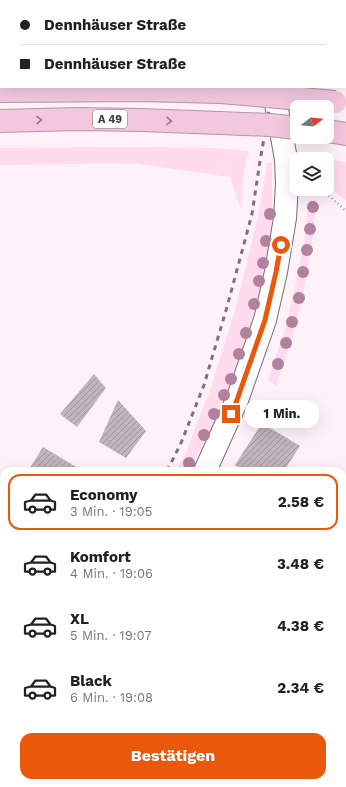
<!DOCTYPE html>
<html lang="de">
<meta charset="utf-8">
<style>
body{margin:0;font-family:"Work Sans",sans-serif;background:#f6f6f6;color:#202124;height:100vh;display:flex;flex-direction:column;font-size:15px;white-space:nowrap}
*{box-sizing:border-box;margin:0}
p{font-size:13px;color:#757577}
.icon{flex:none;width:22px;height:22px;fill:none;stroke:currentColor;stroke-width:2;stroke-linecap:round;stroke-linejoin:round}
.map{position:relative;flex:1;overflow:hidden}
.side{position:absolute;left:0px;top:467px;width:346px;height:320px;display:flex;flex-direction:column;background:#fff;border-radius:12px 12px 0 0;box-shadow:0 4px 16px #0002}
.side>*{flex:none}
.hud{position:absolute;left:0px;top:0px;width:346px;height:88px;box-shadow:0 4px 16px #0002;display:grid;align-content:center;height:88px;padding:0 20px;background:#fff}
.needle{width:26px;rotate:74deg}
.controls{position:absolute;left:290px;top:100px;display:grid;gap:8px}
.controls a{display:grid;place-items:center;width:44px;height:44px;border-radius:8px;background:#fff;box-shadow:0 4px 16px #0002;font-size:20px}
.end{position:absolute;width:18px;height:18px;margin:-9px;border:5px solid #ea580c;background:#fff;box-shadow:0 0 0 2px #fff}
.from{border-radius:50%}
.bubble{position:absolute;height:28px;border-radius:12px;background:#fff;box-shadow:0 4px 16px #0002;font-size:13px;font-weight:700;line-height:28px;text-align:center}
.hud b{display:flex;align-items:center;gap:14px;height:38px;font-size:15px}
.hud b+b{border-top:1px solid #e0e0e0}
.hud i{width:10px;height:10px;background:#202124}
ul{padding:7px 0 0;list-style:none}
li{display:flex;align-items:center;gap:12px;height:56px;margin:0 8px 6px;padding:0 12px;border:2px solid transparent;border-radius:12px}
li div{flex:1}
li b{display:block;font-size:15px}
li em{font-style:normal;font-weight:700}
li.active{border-color:#ea580c}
li>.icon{width:36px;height:36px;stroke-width:1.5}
.primary-button{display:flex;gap:8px;margin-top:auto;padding:8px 20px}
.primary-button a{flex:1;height:46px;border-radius:12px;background:#ea580c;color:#fff;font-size:16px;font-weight:700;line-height:46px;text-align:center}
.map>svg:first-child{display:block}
</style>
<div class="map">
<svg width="346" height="787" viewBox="0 0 346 787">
<defs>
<pattern id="forest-firs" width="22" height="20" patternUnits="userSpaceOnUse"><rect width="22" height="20" fill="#eca8cd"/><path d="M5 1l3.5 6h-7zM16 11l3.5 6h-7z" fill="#c18aa8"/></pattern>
<pattern id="garden-furrows" width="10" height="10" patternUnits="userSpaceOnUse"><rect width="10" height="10" fill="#ffdbed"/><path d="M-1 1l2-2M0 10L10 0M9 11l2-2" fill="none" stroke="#dcbdcc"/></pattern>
<pattern id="building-hatch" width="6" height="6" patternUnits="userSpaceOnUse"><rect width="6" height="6" fill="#c2b5bc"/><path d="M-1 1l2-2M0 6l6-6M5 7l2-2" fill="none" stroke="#9f949a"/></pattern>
</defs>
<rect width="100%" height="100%" fill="#fef2f8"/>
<g fill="#ffdbed">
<path d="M130,147L216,148L249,151L243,176L241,210L230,177L133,163L0,165V148Z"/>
<path d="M315,157L346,162V200L327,186V159H316Z"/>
<path d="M267,163H272V215L267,266L255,317L227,397L189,471H176L185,455L211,387L235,311L258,216Z"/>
<path d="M309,199L316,203L312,243L305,284L293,336L276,386L268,379L285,330L297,279L304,242Z"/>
<path d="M342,656L346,662V693L342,688Z"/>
</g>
<path fill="url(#forest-firs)" d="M4,755V783H12L11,787H0V762Z"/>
<path fill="url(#garden-furrows)" d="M346,543V662L342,656V546Z"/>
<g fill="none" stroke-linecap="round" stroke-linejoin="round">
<path stroke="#fab5da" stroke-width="5.5" d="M342,674L346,679"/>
</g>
<g fill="url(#building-hatch)">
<path d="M94,374L106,388L77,427L60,414Z"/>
<path d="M118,400L146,431L126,458L99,442Z"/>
<path d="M262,423L300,446L284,471H244L235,465Z"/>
<path d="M43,447L83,471H28Z"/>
</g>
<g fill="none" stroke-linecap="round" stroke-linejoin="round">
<defs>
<g id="minor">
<path d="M255,0V1"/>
<path d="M205,471L237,400L265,320L276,272L285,218L287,184L286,159L273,87"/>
<path d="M0,682L4,684"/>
<path d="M31,787L33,783"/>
</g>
<g id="highway">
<path d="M345,75H346"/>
<path d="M0,91L141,90L221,92L239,89"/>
<path d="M0,121L78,119L141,120L220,123"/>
<path d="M327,131L346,134"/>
</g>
</defs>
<use href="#minor" stroke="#786c72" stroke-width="24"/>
<use href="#highway" stroke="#b496a6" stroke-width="24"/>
<path stroke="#aba2a7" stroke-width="2.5" stroke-dasharray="1 3" stroke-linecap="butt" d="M310,189L327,194L346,211"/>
<use href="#minor" stroke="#fff" stroke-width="22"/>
<use href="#highway" stroke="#f3c8de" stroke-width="22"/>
<g stroke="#7c7478" stroke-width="3" stroke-dasharray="5 5" stroke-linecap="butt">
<path d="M283,1V0"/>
<path d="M167,471L181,443L204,385L227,307L252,214L260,161L273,87"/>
<path d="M0,745L4,738"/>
</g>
<defs>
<g id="highway-bridge">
<path d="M221,92L335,102"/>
<path d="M220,123L270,125L297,128"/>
</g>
</defs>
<use href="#highway-bridge" stroke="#b496a6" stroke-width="24" stroke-linecap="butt"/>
<use href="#highway-bridge" stroke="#f3c8de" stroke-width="22"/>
</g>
<g fill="#b1819e">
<circle cx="313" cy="207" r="6"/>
<circle cx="270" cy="214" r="6"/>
<circle cx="310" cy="229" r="6"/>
<circle cx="266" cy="241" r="6"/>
<circle cx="307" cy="250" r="6"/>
<circle cx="263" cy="263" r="6"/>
<circle cx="303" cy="272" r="6"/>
<circle cx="259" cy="281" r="6"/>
<circle cx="299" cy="298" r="6"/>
<circle cx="254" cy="304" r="6"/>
<circle cx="292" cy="322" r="6"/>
<circle cx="246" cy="333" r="6"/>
<circle cx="286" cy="343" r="6"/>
<circle cx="239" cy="354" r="6"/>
<circle cx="278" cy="364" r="6"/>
<circle cx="231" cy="379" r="6"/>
<circle cx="224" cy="395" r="6"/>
<circle cx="214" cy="414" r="6"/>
<circle cx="204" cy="435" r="6"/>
<circle cx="189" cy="463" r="6"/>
</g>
<defs><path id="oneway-chevron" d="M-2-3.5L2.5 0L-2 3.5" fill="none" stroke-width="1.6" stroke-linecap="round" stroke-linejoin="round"/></defs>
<g stroke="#917a85">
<use href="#oneway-chevron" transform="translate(39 120) rotate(-1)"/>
<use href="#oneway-chevron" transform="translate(169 121) rotate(2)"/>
</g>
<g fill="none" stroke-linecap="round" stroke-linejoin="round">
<path stroke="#ea580c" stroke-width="5" d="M231,414L237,400L265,320L276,272L281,245"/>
</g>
<g text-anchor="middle" stroke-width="3" stroke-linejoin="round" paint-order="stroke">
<rect fill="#fff" stroke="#797577" stroke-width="1" x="93" y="110" width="34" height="18" rx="3"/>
<g font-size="11" font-weight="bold" fill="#403a3d">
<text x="110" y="123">A 49</text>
</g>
</g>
</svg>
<div class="controls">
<a><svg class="needle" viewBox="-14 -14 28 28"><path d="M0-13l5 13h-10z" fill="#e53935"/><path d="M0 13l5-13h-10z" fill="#757577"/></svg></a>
<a><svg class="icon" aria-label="layers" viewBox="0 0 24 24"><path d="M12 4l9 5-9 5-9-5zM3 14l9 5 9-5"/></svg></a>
</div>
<i class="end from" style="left:281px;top:245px"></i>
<i class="end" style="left:231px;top:414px"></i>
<div class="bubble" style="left:245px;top:400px;width:74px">1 Min.</div>
<div class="hud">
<b><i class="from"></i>Dennhäuser Straße</b>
<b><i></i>Dennhäuser Straße</b>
</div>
<section class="side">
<ul>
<li class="active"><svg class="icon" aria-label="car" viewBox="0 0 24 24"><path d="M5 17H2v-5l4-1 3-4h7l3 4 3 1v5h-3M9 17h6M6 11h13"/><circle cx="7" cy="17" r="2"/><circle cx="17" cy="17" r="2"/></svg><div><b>Economy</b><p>3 Min. · 19:05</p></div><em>2.58 €</em></li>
<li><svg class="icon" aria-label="car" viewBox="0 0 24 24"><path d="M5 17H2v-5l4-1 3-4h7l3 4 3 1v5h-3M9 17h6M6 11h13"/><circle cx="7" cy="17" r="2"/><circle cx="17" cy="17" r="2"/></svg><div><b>Komfort</b><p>4 Min. · 19:06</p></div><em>3.48 €</em></li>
<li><svg class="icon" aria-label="car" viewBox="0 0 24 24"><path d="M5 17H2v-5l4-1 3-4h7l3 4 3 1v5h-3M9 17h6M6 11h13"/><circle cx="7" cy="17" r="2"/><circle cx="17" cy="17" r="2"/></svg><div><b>XL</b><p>5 Min. · 19:07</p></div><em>4.38 €</em></li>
<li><svg class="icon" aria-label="car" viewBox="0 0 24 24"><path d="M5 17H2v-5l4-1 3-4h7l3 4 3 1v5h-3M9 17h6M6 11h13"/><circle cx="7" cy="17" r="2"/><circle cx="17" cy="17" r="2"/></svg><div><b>Black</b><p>6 Min. · 19:08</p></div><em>2.34 €</em></li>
</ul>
<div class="primary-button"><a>Bestätigen</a></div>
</section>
</div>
